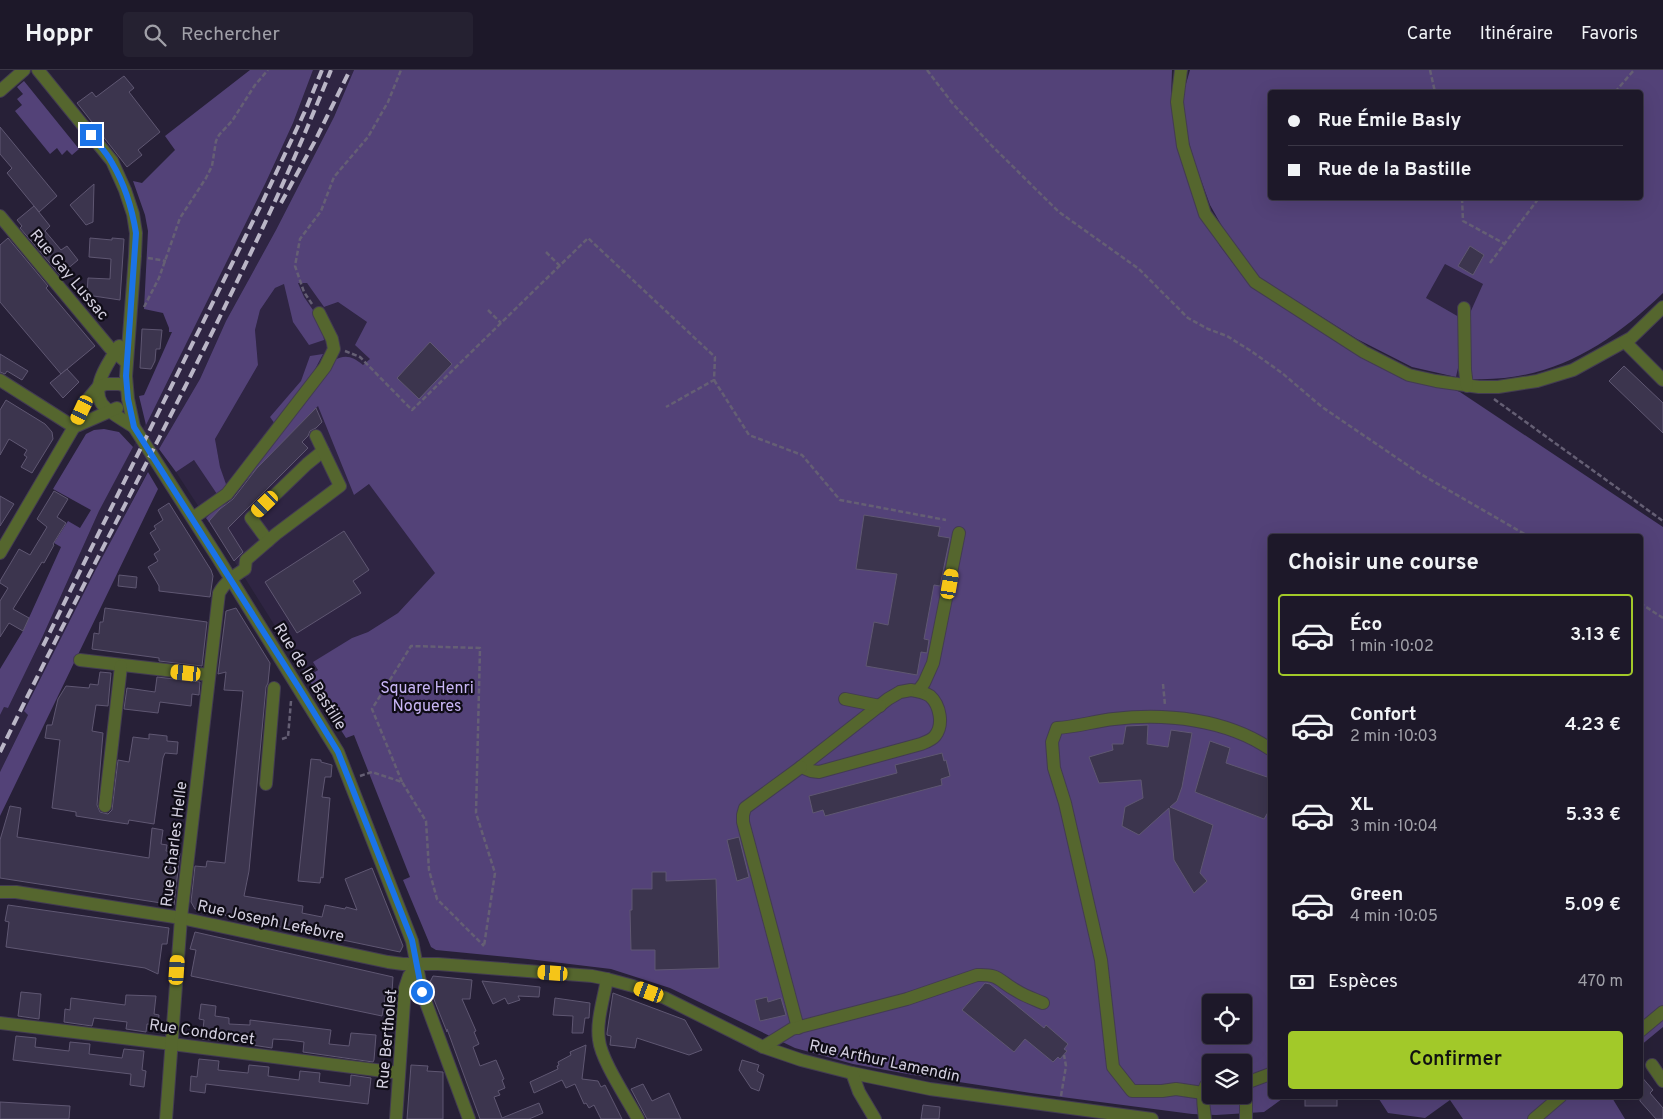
<!DOCTYPE html>
<html lang="fr">
<meta charset="utf-8">
<style>
body{margin:0;font-family:Overpass,sans-serif;background:#252131;color:#f1f3f6;height:100vh;display:flex;flex-direction:column;font-size:19px;white-space:nowrap}
*{box-sizing:border-box;margin:0}
p{font-size:16px;color:#a0a0a8}
.icon{flex:none;width:28px;height:28px;fill:none;stroke:currentColor;stroke-width:2;stroke-linecap:round;stroke-linejoin:round}
.map{position:relative;flex:1;overflow:hidden}
.details{position:absolute;left:1268px;top:464px;width:375px;height:565px;display:flex;flex-direction:column;background:#1d1829;border-radius:5px;box-shadow:0 5px 20px #0002,0 0 0 1px #3b3746}
.details>*{flex:none}
.hud{position:absolute;left:1268px;top:20px;width:375px;height:110px;border-radius:5px;box-shadow:0 5px 20px #0002,0 0 0 1px #3b3746;display:grid;align-content:center;height:110px;padding:0 20px;background:#1d1829}
.controls{position:absolute;left:1202px;top:924px;display:grid;gap:10px}
.controls a{display:grid;place-items:center;width:50px;height:50px;border-radius:5px;background:#1d1829;box-shadow:0 5px 20px #0002,0 0 0 1px #3b3746;font-size:25px}
.end{position:absolute;width:22px;height:22px;margin:-11px;border:6px solid #1a73e8;background:#fff;box-shadow:0 0 0 2px #fff}
.from{border-radius:50%}
.car{position:absolute;width:15px;height:30px;margin:-15px -8px;border-radius:6px;box-shadow:0 0 4px 1px #0007;background:linear-gradient(#f5c518 24%,#345 0 40%,#f5c518 0 76%,#345 0 86%,#f5c518 0)}
.hud b{display:flex;align-items:center;gap:18px;height:48px;font-size:19px}
.hud b+b{border-top:1px solid #3b3746}
.hud i{width:12px;height:12px;background:#f1f3f6}
ul{padding:0;list-style:none}
li{display:flex;align-items:center;gap:15px;height:82px;margin:0 10px 8px;padding:0 10px;border:2px solid transparent;border-radius:5px}
li div{flex:1}
li b{display:block;font-size:19px}
li em{font-style:normal;font-weight:600}
li.on{border-color:#a2c929}
li>.icon{width:45px;height:45px;stroke-width:1.5}
h2{padding:0 20px;font-size:22px;line-height:60px}
.pay{display:flex;align-items:center;gap:12px;height:55px;padding:0 20px;font-size:19px}
.pay p{margin-inline-start:auto}
.primary-button{display:flex;gap:10px;margin-top:auto;padding:10px 20px}
.primary-button a{flex:1;height:58px;border-radius:5px;background:#a2c929;color:#111;font-size:20px;font-weight:600;line-height:58px;text-align:center}
header{display:flex;align-items:center;gap:30px;box-sizing:border-box;height:70px;padding:0 25px;background:#1d1829;border-bottom:1px solid #3b3746}
header strong{font-size:24px}
nav{display:flex;gap:28px;margin-inline-start:auto;font-size:18px}
.search{width:350px;height:45px;background:#252131;display:flex;align-items:center;gap:12px;box-sizing:border-box;padding:0 18px;border-radius:5px;color:#a0a0a8;font-size:19px}
.map>svg:first-child{display:block}
</style>
<header>
<strong>Hoppr</strong>
<div class="search"><svg class="icon" aria-label="search" viewBox="0 0 24 24"><circle cx="10" cy="10" r="6"/><path d="M15 15l6 6"/></svg>Rechercher</div>
<nav><a>Carte</a><a>Itinéraire</a><a>Favoris</a></nav>
</header>
<div class="map">
<svg width="1663" height="1049" viewBox="0 0 1663 1049">
<rect width="100%" height="100%" fill="#272037"/>
<g fill="#2f2543">
<path d="M313,0H354L334,47L276,160L226,251L200,309L159,379L24,640L28,645L0,702V645L4,637L8,638L41,570L99,441L168,311L215,213L266,112L293,53Z"/>
<path d="M1445,194L1483,214L1470,298L1473,309L1456,307L1460,289L1426,228Z"/>
<path d="M307,212L324,237L338,232L367,252L370,289L354,425L383,404L454,483L398,543L368,562L352,568L314,592L318,600L307,607L238,497L176,402L194,390L226,417L220,397L215,369L258,295L255,260L260,240L275,218L284,214Z"/>
</g>
<g fill="#534278" fill-rule="evenodd">
<path d="M250,0H313L293,53L266,112L146,355L139,326L144,325L172,262H169V258L163,243L144,239L148,161L145,145L133,111L142,113L175,80L165,66Z"/>
<path d="M354,0H1172L1171,29L1176,58L1200,137L1220,176L1236,197L1261,221L1353,280L1460,322L1663,457V957L1640,976V466H1270V1026H1286L1264,1042L1216,1045L1192,1044L1031,1023L913,1005L853,994L795,978L670,918L611,899L528,889L436,880L431,877L403,810L410,807L354,665L346,668L307,607L318,600L313,592L352,568L368,562L398,543L435,503L369,414L354,425L318,336L250,406L209,452L206,448L238,416L333,291C345,284 352,286 363,295L370,289L355,275L367,252L338,232L324,237L307,213H298L304,227L322,253L324,270L309,275L293,252L284,214L275,218L260,240L255,260L258,295L215,369L220,397L227,417L217,424L194,390L176,402L159,379L200,309L226,251L276,160L334,47ZM1211,932H1244V965H1211ZM1211,992H1244V1025H1211Z"/>
<path d="M1190,0H1663V223C1609,275 1551,312 1473,309L1470,298V243L1483,214L1445,194L1426,228L1459,247L1460,289L1456,307L1412,297L1357,269L1257,206L1223,158L1210,135L1195,93L1185,59L1183,24ZM1270,22H1640V128H1270Z"/>
<path d="M24,11L79,79L72,85L67,80L62,85L57,78L50,84L15,41L22,35L17,29L23,24L17,17Z"/>
<path d="M323,284L303,322L275,354L270,347L301,311L310,286Z"/>
<path d="M104,359L119,362L133,377L99,441L41,570L8,638L4,637L0,645V599L23,561L61,477L54,473L68,451L80,458L91,440L53,419L86,364L94,360Z"/>
<path d="M148,402L158,419L0,746V702L28,645L24,641L95,501Z"/>
<path d="M1377,1026H1611L1625,1049H1463L1450,1030L1425,1048L1388,1043Z"/>
</g>
<g fill="#3c354e" stroke="#5f5772">
<path d="M124,6L134,18L129,22L160,62L138,80L142,85L127,97L77,33L92,22L96,27Z"/>
<path d="M0,57L57,126L39,142L7,103L12,98L0,84Z"/>
<path d="M94,114L93,152L86,155L70,135Z"/>
<path d="M34,136L50,156L45,161L61,180L67,176L78,190L60,205L20,158L22,156L17,150Z"/>
<path d="M8,168L48,216L46,218L95,276L61,304L0,232V175Z"/>
<path d="M90,168L112,170V168L124,169L120,230L87,225L88,208L110,209L111,189L89,187Z"/>
<path d="M1470,176L1484,185L1473,205L1458,196Z"/>
<path d="M142,259L162,260L160,279H156L155,291L151,299L140,298Z"/>
<path d="M430,272L452,294L419,329L397,308Z"/>
<path d="M0,284L28,301L22,310L7,301L5,304L0,302Z"/>
<path d="M1624,296L1663,333V363L1609,311Z"/>
<path d="M67,299L79,312L63,328L50,313Z"/>
<path d="M6,330L45,354L52,362L53,369L32,403L21,397L27,387L24,385L27,380L9,369L0,385V340Z"/>
<path d="M316,338L322,352L316,358L310,361L308,366L302,372L308,378L228,458L243,482L234,491L209,451L220,439L233,429L257,398Z"/>
<path d="M54,421L68,429L57,447L66,453L53,474L54,475L44,493L42,492L13,539L29,548L23,561L9,553L0,567V531L8,518L0,513V511L19,479L30,485L47,457L37,449Z"/>
<path d="M0,426L14,434L0,456Z"/>
<path d="M169,433L211,500L213,506L210,527L159,521V516L148,497L158,491L154,484L160,480L150,463L156,459L154,456L163,450L158,440Z"/>
<path d="M864,445L940,457L938,466L950,468L940,516L934,515L924,569L929,570L927,583L921,582L917,605L866,596L874,552L888,555L897,504L856,499Z"/>
<path d="M344,461L369,500L353,511L361,523L297,563L265,512Z"/>
<path d="M119,505L137,507L136,518L118,516Z"/>
<path d="M105,538L207,552L202,596L159,591V588L92,579L94,563L99,564L100,552H103Z"/>
<path d="M236,538L270,593L268,613L266,617L249,801L244,826L303,836L302,843L322,847L325,835L345,839L346,837L357,840L345,809L372,798L403,876L400,882L195,839L191,832L195,796L206,797L207,791L225,793L243,621L224,620L226,602L218,604L226,541Z"/>
<path d="M100,602L111,603L108,636L96,635L92,661L103,663L97,735L100,742L108,744L112,740L118,690L129,692L133,667L149,669V664L167,666V671L178,672L177,684L165,683L163,688L154,754L129,750L128,754L121,753L76,746V742L52,738L60,670L45,668L47,655H52L58,629L66,616L89,618L90,614L98,615Z"/>
<path d="M157,607L200,612L199,625L192,624L191,636L160,632L158,643L124,639L127,618L155,622Z"/>
<path d="M1148,655L1147,674L1168,677L1171,660L1192,663L1182,717L1177,731L1170,737L1213,755L1200,803L1207,811L1194,823L1174,790L1169,738L1139,765L1122,756L1125,737L1143,728L1141,710L1099,713L1089,687L1113,680L1112,674H1123L1126,656Z"/>
<path d="M1210,671L1230,678L1226,693L1270,708V739L1264,749L1195,722Z"/>
<path d="M942,683L944,691L946,690L950,706L941,709L942,715L825,746L823,740L813,743L809,726L897,703L895,695Z"/>
<path d="M311,689L321,690V692L332,695L331,707H325L322,727L330,728L323,808L321,807L320,813L298,811Z"/>
<path d="M10,736L21,738L17,767L149,788L152,758L163,760L161,774L167,775L166,781L180,783L174,835L0,808V770Z"/>
<path d="M739,767L749,807L737,811L727,770Z"/>
<path d="M652,802H666V811L716,809L719,898L655,900V880H631L630,840H632V819H652Z"/>
<path d="M8,835L169,858L167,874H162L158,904L145,898L6,877L9,852L5,851Z"/>
<path d="M195,862L393,907L392,923L386,922L382,946L191,906L196,880L190,879Z"/>
<path d="M433,906L472,910L470,929H462L476,961L474,962L479,974L473,977L480,996L496,990L504,1009L502,1010L505,1018L498,1021L500,1025L494,1027L502,1048L539,1033L543,1043L529,1049H480L447,959V962L429,917V914Z"/>
<path d="M482,911L540,917L539,927L518,926L520,930L508,934L505,928L493,934Z"/>
<path d="M985,913L990,914L1044,958L1046,955L1068,974L1064,979L1067,981L1060,989L1058,987L1053,992L1025,969L1014,982L962,940Z"/>
<path d="M21,922L41,924L39,949L18,946Z"/>
<path d="M613,923L685,950L702,980L689,985L637,968L635,978L610,975L611,966L607,965V963Z"/>
<path d="M126,925L156,926L154,944L159,945L158,955L147,954L146,962L126,959L127,952L94,948L92,956L64,952L65,939L70,940L71,928L125,935Z"/>
<path d="M767,927L768,932L781,928L786,945L760,951L755,930Z"/>
<path d="M555,928L590,933L589,948H585L583,963H572L573,946L553,945Z"/>
<path d="M201,934L216,936L215,946L229,948V954L250,955V950L331,960L329,974L349,976L351,963L376,965L374,990L373,992L303,982L304,972L289,970L273,969L272,978L252,975L253,966L223,963L222,971L202,969L204,950L199,949Z"/>
<path d="M16,966L36,968L35,977L69,981L70,972L90,974L89,984L122,988L124,979L144,981L142,1000L146,1001L144,1017L130,1015L131,1004L13,990Z"/>
<path d="M586,975L582,1009L598,1011L601,1017L605,1015L622,1049H601L594,1035L589,1038L586,1033L584,1034L575,1014L566,1018L562,1010L534,1023L530,1012L558,999L557,996L559,995L558,992L571,985L570,982Z"/>
<path d="M199,989L219,991L218,1000L248,1003L249,995L269,997L268,1006L299,1010L300,1001L320,1003L319,1012L350,1016L351,1005L371,1008L368,1034L206,1014L205,1023L190,1021L191,1006L197,1007Z"/>
<path d="M742,990L759,995L757,1001L764,1005L759,1021L751,1018L739,1000Z"/>
<path d="M411,995L428,996L427,1001L443,1002V1049H407Z"/>
<path d="M1640,1005L1653,1020L1650,1023L1663,1038V1049H1656L1640,1031Z"/>
<path d="M643,1014L652,1031L669,1023L681,1049H647L631,1019Z"/>
<rect x="1305" y="1026" width="32" height="10"/>
<path d="M0,1032L70,1036L69,1049H0Z"/>
<path d="M923,1035L940,1037L939,1049H921Z"/>
</g>
<g fill="none" stroke-linecap="round" stroke-linejoin="round">
<defs>
<g id="minor">
<path d="M38,0L112,91L125,120L133,144L136,163L135,186L126,306L128,329L134,357L216,485L338,682L412,871L422,922L469,1049"/>
<path d="M1181,0L1177,32L1183,76L1205,144L1255,212L1364,282L1409,305L1436,311L1479,317H1498L1537,311L1573,300L1631,268L1663,237"/>
<path d="M0,21L24,0"/>
<path d="M0,146L110,278L126,292"/>
<path d="M1464,238L1465,300L1467,316"/>
<path d="M1625,272L1663,310"/>
<path d="M119,276C110,290 90,317 102,334C109,343 124,350 134,357"/>
<path d="M0,310L74,357"/>
<path d="M74,357L117,338"/>
<path d="M193,448L227,424L325,297L334,279L332,269L319,243"/>
<path d="M268,471L251,448L307,394L323,381"/>
<path d="M0,483L74,357L88,329L98,317L106,314H119L126,316"/>
<path d="M80,590L209,605"/>
<path d="M911,620C918,621 924,622 930,626C940,635 944,655 935,666C932,670 926,672 921,674L819,702L811,701L801,697L888,629L900,622Z"/>
<path d="M918,621L924,613L933,593L959,463"/>
<path d="M845,629L880,636"/>
<path d="M266,714L274,618"/>
<path d="M105,736L121,596"/>
<path d="M0,822H16L181,848L388,892L403,894H438L592,906L607,909L633,916L665,928L763,977L801,990L852,1003L930,1019L1152,1049"/>
<path d="M607,909C604,928 596,951 599,970C601,990 628,1030 638,1049"/>
<path d="M0,953L164,973L399,1003"/>
<path d="M798,958L743,752V745L745,738L801,697"/>
<path d="M1640,961L1663,942"/>
<path d="M763,977L792,959L907,929L977,905C1001,904 998,911 1017,921C1025,926 1034,929 1043,933"/>
<path d="M1652,995L1663,1011"/>
<path d="M852,1003L859,1022L875,1049"/>
<path d="M1244,1011L1246,1013V1049"/>
<path d="M1246,1013L1270,1004"/>
<path d="M1203,1023L1176,1019L1162,1021H1132L1113,997L1101,890L1065,733L1054,698L1052,672L1057,658C1076,657 1095,651 1114,649C1166,643 1226,649 1270,679"/>
<path d="M166,1049L181,848L219,523C225,512 234,506 245,499L246,490L276,464L340,416L316,366"/>
<path d="M396,1049L405,918L409,906L417,894"/>
<path d="M1205,1049C1204,1036 1199,1018 1211,1010"/>
<path d="M1534,1049L1561,1026"/>
</g>
</defs>
<use href="#minor" stroke="#433c52" stroke-width="14"/>
<g stroke="#655f74" stroke-width="2.5" stroke-dasharray="5 2.5" stroke-linecap="butt">
<path d="M927,0L953,34L992,76L1059,142L1139,199L1188,248L1208,259L1227,266L1251,281L1282,303L1322,337L1419,403L1528,466"/>
<path d="M1430,0L1435,22"/>
<path d="M1615,22L1634,0"/>
<path d="M1462,128L1463,151L1505,174"/>
<path d="M546,182L560,196"/>
<path d="M148,188L166,191"/>
<path d="M1490,193L1539,128"/>
<path d="M312,234L304,222L295,196L300,169L321,141L334,107L368,67L388,32L401,0"/>
<path d="M144,237L159,208L180,148L206,108L212,96L216,71L219,65L232,51L255,15L268,0"/>
<path d="M488,240L501,253"/>
<path d="M345,281L360,287L412,340L588,168L715,287L714,310L666,337"/>
<path d="M714,310L749,365L802,385L840,430L946,450"/>
<path d="M1494,329L1663,451"/>
<path d="M1640,533L1663,548"/>
<path d="M1163,614L1165,635"/>
<path d="M282,669L288,667L291,631"/>
<path d="M360,706L372,702L402,712L426,751L429,800L437,829L484,876"/>
<path d="M402,712L372,639L411,576L480,578L476,743L495,803L484,876"/>
<path d="M1061,1026L1066,996L1064,985"/>
</g>
<use href="#minor" stroke="#55662e" stroke-width="12"/>
<g stroke="#bab6c7" stroke-width="4" stroke-dasharray="10 5" stroke-linecap="butt">
<path d="M281,133L315,71L350,0"/>
<path d="M43,576L262,133L306,39L322,0"/>
<path d="M0,682C89,500 186,323 271,140C292,94 312,47 331,0"/>
</g>
</g>
<g fill="none" stroke-linecap="round" stroke-linejoin="round">
<path stroke="#1a73e8" stroke-width="6" d="M91,65C98,74 107,83 112,93C125,115 132,138 136,163L126,306L128,329L134,357L299,618L338,682L412,870L422,922"/>
</g>
<g text-anchor="middle" stroke-width="4.5" stroke-linejoin="round" paint-order="stroke">
<g font-size="16" fill="#d4d0e0" stroke="#0f0c16">
<text transform="translate(70 204) rotate(50)" y="6">Rue Gay Lussac</text>
<text transform="translate(311 606) rotate(58)" y="6">Rue de la Bastille</text>
<text transform="translate(173 774) rotate(-83)" y="6">Rue Charles Helle</text>
<text transform="translate(271 850) rotate(12)" y="6">Rue Joseph Lefebvre</text>
<text transform="translate(202 961) rotate(8)" y="6">Rue Condorcet</text>
<text transform="translate(386 969) rotate(-85)" y="6">Rue Bertholet</text>
<text transform="translate(885 990) rotate(12)" y="6">Rue Arthur Lamendin</text>
</g>
<g font-size="16" fill="#c9b6f6" stroke="#0f0c16">
<text x="427" y="623">Square Henri<tspan x="427" dy="18">Nogueres</tspan></text>
</g>
</g>
</svg>
<div class="controls">
<a><svg class="icon" aria-label="locate" viewBox="0 0 24 24"><circle cx="12" cy="12" r="6"/><path d="M12 2v4M12 18v4M2 12h4M18 12h4"/></svg></a>
<a><svg class="icon" aria-label="layers" viewBox="0 0 24 24"><path d="M12 4l9 5-9 5-9-5zM3 14l9 5 9-5"/></svg></a>
</div>
<i class="end from" style="left:422px;top:922px"></i>
<i class="end" style="left:91px;top:65px"></i>
<i class="car" style="left:82px;top:340px;rotate:205deg"></i>
<i class="car" style="left:265px;top:434px;rotate:226deg"></i>
<i class="car" style="left:950px;top:514px;rotate:10deg"></i>
<i class="car" style="left:186px;top:603px;rotate:276deg"></i>
<i class="car" style="left:177px;top:900px;rotate:4deg"></i>
<i class="car" style="left:553px;top:903px;rotate:274deg"></i>
<i class="car" style="left:649px;top:922px;rotate:290deg"></i>
<div class="hud">
<b><i class="from"></i>Rue Émile Basly</b>
<b><i></i>Rue de la Bastille</b>
</div>
<section class="details">
<h2>Choisir une course</h2>
<ul>
<li class="on"><svg class="icon" aria-label="car" viewBox="0 0 24 24"><path d="M5 17H2v-5l4-1 3-4h7l3 4 3 1v5h-3M9 17h6M6 11h13"/><circle cx="7" cy="17" r="2"/><circle cx="17" cy="17" r="2"/></svg><div><b>Éco</b><p>1 min · 10:02</p></div><em>3.13 €</em></li>
<li><svg class="icon" aria-label="car" viewBox="0 0 24 24"><path d="M5 17H2v-5l4-1 3-4h7l3 4 3 1v5h-3M9 17h6M6 11h13"/><circle cx="7" cy="17" r="2"/><circle cx="17" cy="17" r="2"/></svg><div><b>Confort</b><p>2 min · 10:03</p></div><em>4.23 €</em></li>
<li><svg class="icon" aria-label="car" viewBox="0 0 24 24"><path d="M5 17H2v-5l4-1 3-4h7l3 4 3 1v5h-3M9 17h6M6 11h13"/><circle cx="7" cy="17" r="2"/><circle cx="17" cy="17" r="2"/></svg><div><b>XL</b><p>3 min · 10:04</p></div><em>5.33 €</em></li>
<li><svg class="icon" aria-label="car" viewBox="0 0 24 24"><path d="M5 17H2v-5l4-1 3-4h7l3 4 3 1v5h-3M9 17h6M6 11h13"/><circle cx="7" cy="17" r="2"/><circle cx="17" cy="17" r="2"/></svg><div><b>Green</b><p>4 min · 10:05</p></div><em>5.09 €</em></li>
</ul>
<div class="pay"><svg class="icon" aria-label="cash" viewBox="0 0 24 24"><path d="M3 7h18v10H3z"/><circle cx="12" cy="12" r="2"/></svg>Espèces<p>470 m</p></div>
<div class="primary-button"><a>Confirmer</a></div>
</section>
</div>
